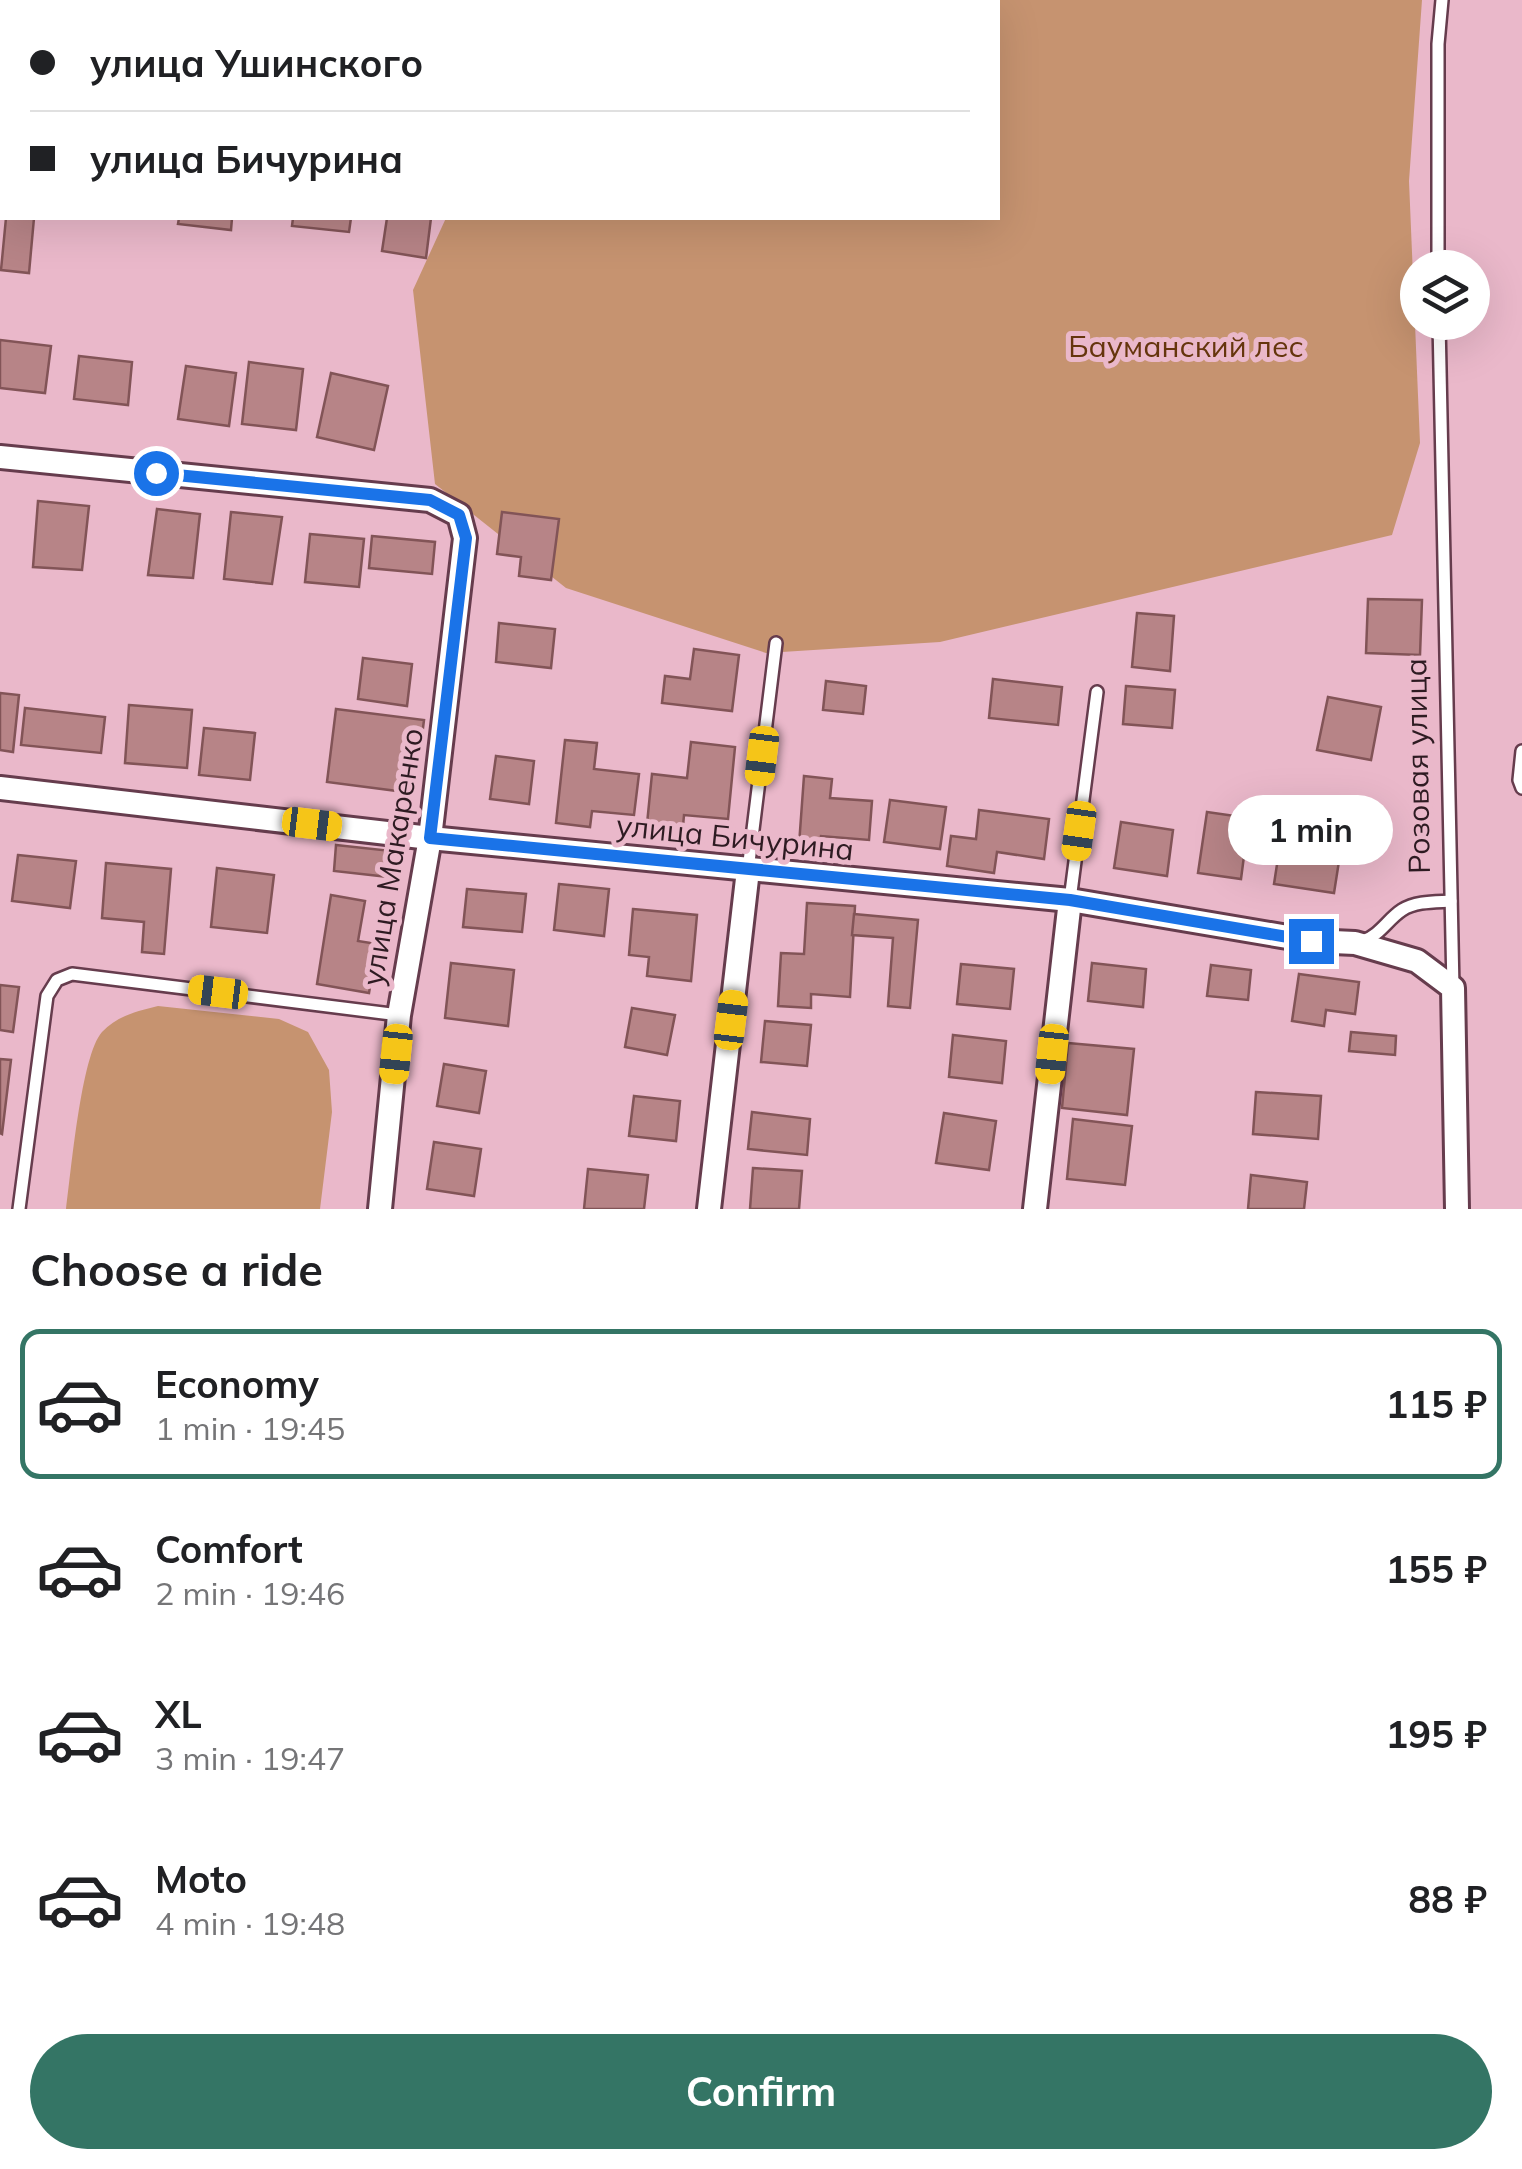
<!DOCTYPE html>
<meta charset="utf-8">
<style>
body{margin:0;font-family:Mulish,sans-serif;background:#f2f2f2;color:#202124;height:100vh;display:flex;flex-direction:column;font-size:38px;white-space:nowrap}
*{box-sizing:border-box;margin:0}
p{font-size:32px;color:#757577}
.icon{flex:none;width:55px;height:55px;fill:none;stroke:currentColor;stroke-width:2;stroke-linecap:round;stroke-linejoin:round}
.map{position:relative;height:1209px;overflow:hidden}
.panel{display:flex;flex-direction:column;background:#fff;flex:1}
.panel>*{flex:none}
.top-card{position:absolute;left:0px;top:0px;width:1000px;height:220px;box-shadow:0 10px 40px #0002;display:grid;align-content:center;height:220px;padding:0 30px;background:#fff}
.fabs{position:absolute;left:1400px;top:250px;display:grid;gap:20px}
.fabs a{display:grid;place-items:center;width:90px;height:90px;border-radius:50%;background:#fff;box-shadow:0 10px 40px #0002;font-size:50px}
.end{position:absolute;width:45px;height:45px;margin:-22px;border:12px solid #1a73e8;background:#fff;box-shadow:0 0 0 5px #fff}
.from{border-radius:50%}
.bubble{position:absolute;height:70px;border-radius:35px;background:#fff;box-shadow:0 10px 40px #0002;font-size:32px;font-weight:700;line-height:70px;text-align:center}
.car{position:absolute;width:30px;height:60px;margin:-30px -15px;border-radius:12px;box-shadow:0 0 8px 2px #0007;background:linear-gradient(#f5c518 24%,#345 0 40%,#f5c518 0 76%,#345 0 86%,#f5c518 0)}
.top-card b{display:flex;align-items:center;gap:35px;height:95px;font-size:38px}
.top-card b+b{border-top:2px solid #e0e0e0}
.top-card i{width:25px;height:25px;background:#202124}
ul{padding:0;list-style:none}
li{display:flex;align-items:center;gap:30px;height:150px;margin:0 20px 15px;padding:0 10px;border:5px solid transparent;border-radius:20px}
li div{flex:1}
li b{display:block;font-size:38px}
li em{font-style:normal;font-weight:700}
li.active{border-color:#347565}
li>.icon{width:90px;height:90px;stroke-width:1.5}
h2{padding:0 30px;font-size:45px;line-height:120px}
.cta{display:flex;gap:20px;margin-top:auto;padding:20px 30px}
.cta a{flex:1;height:115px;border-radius:60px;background:#347565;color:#fff;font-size:40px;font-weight:700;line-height:115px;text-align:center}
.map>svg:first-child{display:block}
</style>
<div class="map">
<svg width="1522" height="1209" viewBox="0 0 1522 1209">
<rect width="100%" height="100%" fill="#eab8ca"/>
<g fill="#c69370">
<path d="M544,0H1422L1409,181L1420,443L1392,535L940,642L766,653L566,588L435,484L413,290L446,218H998V2H543Z"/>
<path d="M158,1006L279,1019L308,1032L329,1070L332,1112L320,1209H66C71,1173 81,1055 102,1032C117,1016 137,1011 158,1006Z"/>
</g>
<g fill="#b78487" stroke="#825457" stroke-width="2.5">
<path d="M6,218H34L29,273L1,270Z"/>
<path d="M179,218H232L231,230L178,224Z"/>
<path d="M293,218H351L349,232L292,226Z"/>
<path d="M387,218H431L426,258L382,251Z"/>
<path d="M0,340L51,346L45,393L0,388Z"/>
<path d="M79,356L132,362L128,405L74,399Z"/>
<path d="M249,362L303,369L296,430L242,424Z"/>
<path d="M186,366L236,373L229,426L178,419Z"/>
<path d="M331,373L388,386L374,450L317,437Z"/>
<path d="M38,501L89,506L82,570L33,567Z"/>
<path d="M157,509L200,514L193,578L148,575Z"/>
<path d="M231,512L282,517L272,584L224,579Z"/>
<path d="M502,512L559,519L551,580L519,576L521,557L497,554Z"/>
<path d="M310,534L364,539L359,587L305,582Z"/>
<path d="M372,536L435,542L432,574L369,568Z"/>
<path d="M1368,599L1422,600L1420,655L1366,653Z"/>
<path d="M1137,613L1174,616L1170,671L1132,667Z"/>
<path d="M499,623L555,629L551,668L496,662Z"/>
<path d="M694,649L739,655L732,711L662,703L665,676L690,679Z"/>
<path d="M363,658L412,664L407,706L358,699Z"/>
<path d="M993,679L1062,687L1058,725L989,718Z"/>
<path d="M826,681L866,686L863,714L823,710Z"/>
<path d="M1126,686L1175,690L1172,728L1123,724Z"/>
<path d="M0,693L19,695L13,752L0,750Z"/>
<path d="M1328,697L1381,707L1371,760L1317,750Z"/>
<path d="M129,705L192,710L187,768L125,763Z"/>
<path d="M25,708L105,717L101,753L21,745Z"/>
<path d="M336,709L424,720L420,752L410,751L405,792L327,782Z"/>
<path d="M204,728L255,733L250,780L199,775Z"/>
<path d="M565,740L597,743L594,769L639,774L634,815L592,811L590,827L556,823Z"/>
<path d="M691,742L735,747L728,819L684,815L682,838L646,834L652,774L687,778Z"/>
<path d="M496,756L534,761L529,804L490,799Z"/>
<path d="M804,776L832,779L830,798L872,801L869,840L821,836L820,846L799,845Z"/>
<path d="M890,800L946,807L940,849L884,842Z"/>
<path d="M979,810L1049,819L1044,859L997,852L994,873L947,866L951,836L976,839Z"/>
<path d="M1207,812L1249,818L1241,879L1198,873Z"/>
<path d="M1121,822L1173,830L1167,876L1114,868Z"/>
<path d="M1282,832L1342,842L1334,893L1274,884Z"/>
<path d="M336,845L401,852L398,878L334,871Z"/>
<path d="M18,855L76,861L70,908L12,901Z"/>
<path d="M106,863L171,869L164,954L142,952L144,922L102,918Z"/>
<path d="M217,868L274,875L267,933L211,927Z"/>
<path d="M559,884L609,889L604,936L554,930Z"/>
<path d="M467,889L526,894L522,932L463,927Z"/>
<path d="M331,895L365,901L358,941L377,944L369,993L317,984Z"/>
<path d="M807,903L855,906L850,997L811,994V1008L778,1006L781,953L804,954Z"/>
<path d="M633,909L697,915L691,981L647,976L649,957L629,955Z"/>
<path d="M854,914L918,920L910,1008L888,1006L893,938L852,935Z"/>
<path d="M451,963L514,970L508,1026L445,1018Z"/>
<path d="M1092,963L1146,969L1143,1007L1088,1001Z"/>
<path d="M961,964L1014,969L1010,1009L957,1004Z"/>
<path d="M1211,965L1251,970L1248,1000L1207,996Z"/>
<path d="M1299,974L1359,982L1355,1014L1326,1010L1324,1026L1292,1021Z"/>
<path d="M0,985L19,987L13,1032L0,1030Z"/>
<path d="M632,1008L675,1015L667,1055L625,1047Z"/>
<path d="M765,1021L811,1025L807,1066L761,1062Z"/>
<path d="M1351,1032L1396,1036L1395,1055L1349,1051Z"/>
<path d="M953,1035L1006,1041L1002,1083L949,1077Z"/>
<path d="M1068,1043L1134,1049L1127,1115L1062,1108Z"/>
<path d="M0,1059L11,1060L2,1134L0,1133Z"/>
<path d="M444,1064L486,1071L479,1113L437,1106Z"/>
<path d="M1256,1092L1321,1096L1318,1139L1253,1134Z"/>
<path d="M634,1096L680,1101L676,1141L629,1136Z"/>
<path d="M752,1112L810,1119L807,1155L748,1149Z"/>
<path d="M944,1113L996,1121L989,1170L936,1163Z"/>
<path d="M1073,1119L1132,1126L1125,1185L1067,1179Z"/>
<path d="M434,1142L481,1149L474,1196L427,1189Z"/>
<path d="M753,1168L802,1171L799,1209H750Z"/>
<path d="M588,1169L648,1175L644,1209H584Z"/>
<path d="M1251,1175L1307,1182L1304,1209H1248Z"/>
</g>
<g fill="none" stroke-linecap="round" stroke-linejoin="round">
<defs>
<g id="service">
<path d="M1438,268V44L1442,0"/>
<path d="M1439,322L1453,988"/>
<path d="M1522,751L1519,780L1522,788"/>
<path d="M748,870L776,643"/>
<path d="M1070,900L1097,692"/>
<path d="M1363,941C1380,935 1388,919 1402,910C1416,901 1435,902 1451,901"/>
<path d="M19,1209L47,996L57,980L72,974L399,1015"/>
</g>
<g id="minor">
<path d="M0,101H2"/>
<path d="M0,457L430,500L459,515L465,538L430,838L399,1015L380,1209"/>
<path d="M0,788L430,838L1070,900L1311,941L1355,943L1417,961L1453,988L1457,1209"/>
<path d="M709,1209L748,870"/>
<path d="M1035,1209L1070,900"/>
</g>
</defs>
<use href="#service" stroke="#663c4d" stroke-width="16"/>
<use href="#minor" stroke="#663c4d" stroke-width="28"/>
<use href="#service" stroke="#fff" stroke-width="11"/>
<use href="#minor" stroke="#fff" stroke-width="22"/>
</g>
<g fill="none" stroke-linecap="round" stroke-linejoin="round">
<path stroke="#1a73e8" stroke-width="12" d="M156,473L430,500L459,515L466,538L430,838L1070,900L1311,941"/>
</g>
<g text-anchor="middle" stroke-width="10" stroke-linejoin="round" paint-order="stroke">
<g font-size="30" fill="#65350d" stroke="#eab8ca">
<text x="1186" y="357">Бауманский лес</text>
</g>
<g font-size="30" fill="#2e1b22" stroke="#eab8ca">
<text transform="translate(1418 766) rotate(-91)" y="10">Розовая улица</text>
<text transform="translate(735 838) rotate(6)" y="10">улица Бичурина</text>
<text transform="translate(393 857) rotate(-81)" y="10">улица Макаренко</text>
</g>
</g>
</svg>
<div class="fabs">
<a><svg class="icon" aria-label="layers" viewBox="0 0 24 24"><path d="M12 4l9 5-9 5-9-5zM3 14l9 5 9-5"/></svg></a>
</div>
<i class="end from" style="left:156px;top:473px"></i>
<i class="end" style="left:1311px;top:941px"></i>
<div class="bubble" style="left:1228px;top:795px;width:165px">1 min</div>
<i class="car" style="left:762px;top:756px;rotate:187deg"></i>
<i class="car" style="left:312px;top:824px;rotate:97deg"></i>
<i class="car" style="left:1079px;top:831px;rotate:188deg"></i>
<i class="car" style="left:218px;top:992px;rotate:277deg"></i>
<i class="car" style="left:731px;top:1020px;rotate:7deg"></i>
<i class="car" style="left:396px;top:1054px;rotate:186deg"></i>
<i class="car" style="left:1052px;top:1054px;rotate:186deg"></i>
<div class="top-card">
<b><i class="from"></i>улица Ушинского</b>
<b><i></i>улица Бичурина</b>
</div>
</div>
<section class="panel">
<h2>Choose a ride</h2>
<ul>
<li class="active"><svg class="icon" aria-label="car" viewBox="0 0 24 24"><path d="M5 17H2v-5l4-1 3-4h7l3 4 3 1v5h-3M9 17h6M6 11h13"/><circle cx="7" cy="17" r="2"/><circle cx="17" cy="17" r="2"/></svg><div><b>Economy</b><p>1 min · 19:45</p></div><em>115 ₽</em></li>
<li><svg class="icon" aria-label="car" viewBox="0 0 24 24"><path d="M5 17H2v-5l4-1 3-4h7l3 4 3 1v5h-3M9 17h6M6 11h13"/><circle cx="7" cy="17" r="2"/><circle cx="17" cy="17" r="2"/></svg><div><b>Comfort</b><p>2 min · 19:46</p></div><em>155 ₽</em></li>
<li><svg class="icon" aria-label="car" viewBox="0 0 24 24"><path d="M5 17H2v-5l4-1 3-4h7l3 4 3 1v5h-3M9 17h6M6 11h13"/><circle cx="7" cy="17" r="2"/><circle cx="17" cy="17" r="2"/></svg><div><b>XL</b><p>3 min · 19:47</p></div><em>195 ₽</em></li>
<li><svg class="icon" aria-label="car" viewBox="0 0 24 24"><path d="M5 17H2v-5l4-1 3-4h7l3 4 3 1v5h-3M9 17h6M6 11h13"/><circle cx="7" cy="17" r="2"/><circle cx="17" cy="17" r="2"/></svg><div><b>Moto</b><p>4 min · 19:48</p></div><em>88 ₽</em></li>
</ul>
<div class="cta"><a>Confirm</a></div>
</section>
